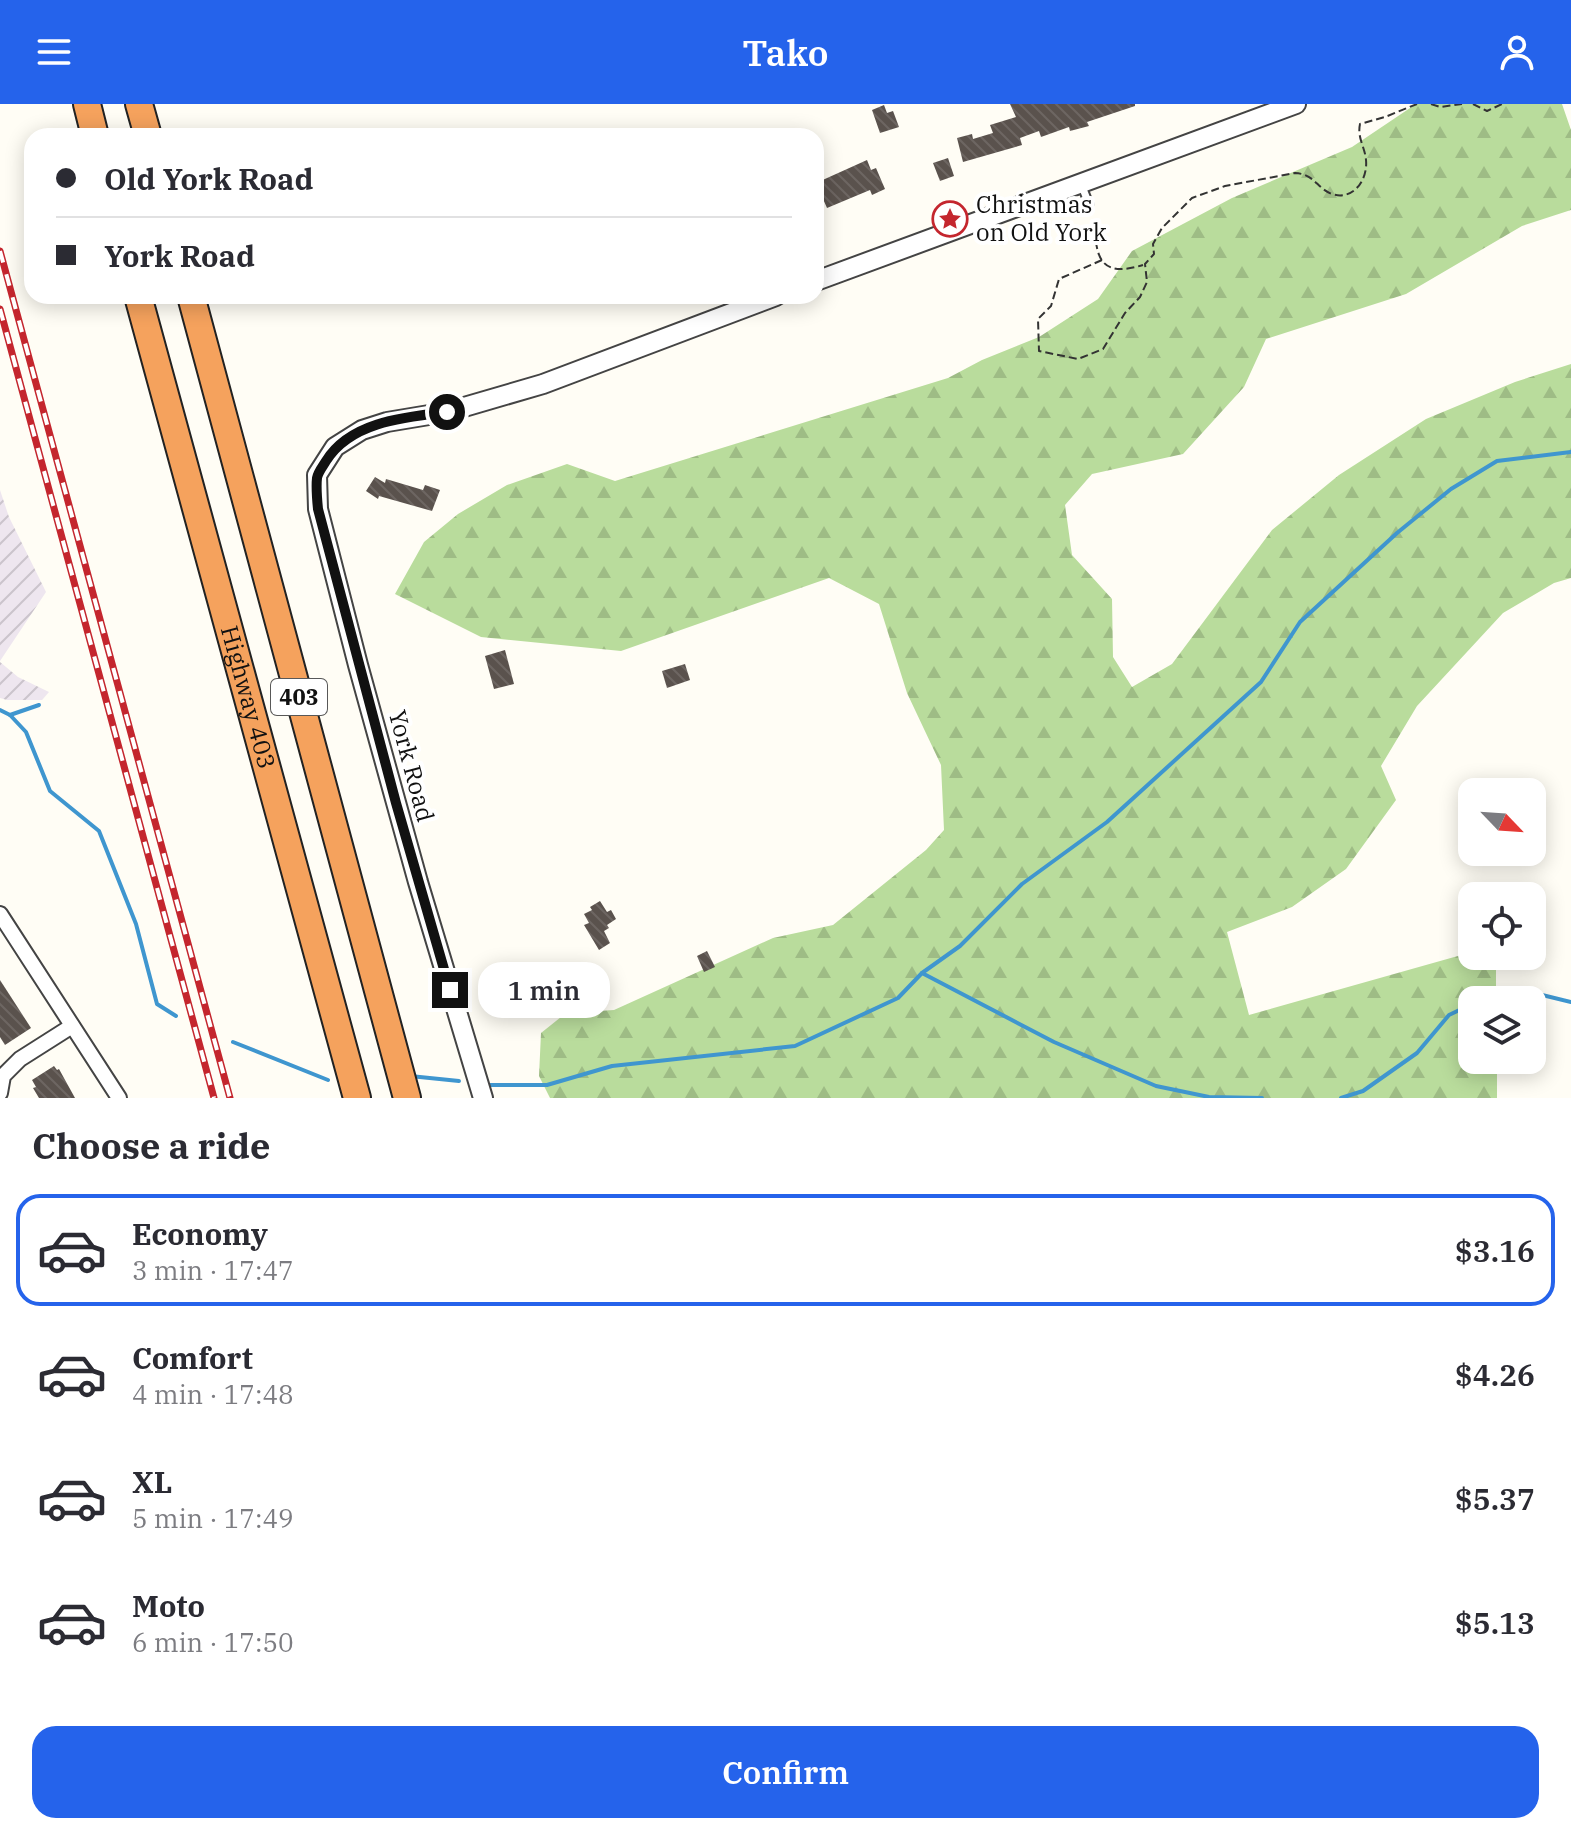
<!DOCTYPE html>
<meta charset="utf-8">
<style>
body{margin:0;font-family:"IBM Plex Serif",serif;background:#f2f2f3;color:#2b2b33;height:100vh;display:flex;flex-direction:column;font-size:30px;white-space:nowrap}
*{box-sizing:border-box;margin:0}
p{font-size:26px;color:#7c7c81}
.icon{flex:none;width:44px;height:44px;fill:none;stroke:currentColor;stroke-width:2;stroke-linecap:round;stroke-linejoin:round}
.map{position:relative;height:994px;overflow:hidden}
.side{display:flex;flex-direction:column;background:#fff;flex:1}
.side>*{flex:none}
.hud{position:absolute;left:24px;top:24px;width:800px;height:176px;border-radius:24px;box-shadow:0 4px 20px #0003;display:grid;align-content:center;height:176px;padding:0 32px;background:#fff}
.needle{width:52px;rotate:115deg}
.buttons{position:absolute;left:1458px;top:674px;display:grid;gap:16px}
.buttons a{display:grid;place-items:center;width:88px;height:88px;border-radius:16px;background:#fff;box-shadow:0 4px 20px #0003;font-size:40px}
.end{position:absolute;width:36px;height:36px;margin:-18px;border:10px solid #111;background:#fff;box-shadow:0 0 0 4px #fff}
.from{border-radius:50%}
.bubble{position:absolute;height:56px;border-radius:24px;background:#fff;box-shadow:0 4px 20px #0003;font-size:26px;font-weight:600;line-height:56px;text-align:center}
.hud b{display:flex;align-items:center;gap:28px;height:76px;font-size:30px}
.hud b+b{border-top:2px solid #e1e1e2}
.hud i{width:20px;height:20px;background:#2b2b33}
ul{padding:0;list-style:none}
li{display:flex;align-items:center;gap:24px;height:112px;margin:0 16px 12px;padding:0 16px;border:4px solid transparent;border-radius:24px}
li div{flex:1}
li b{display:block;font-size:30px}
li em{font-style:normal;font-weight:600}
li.on{border-color:#2563eb}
li>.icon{width:72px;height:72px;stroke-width:1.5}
h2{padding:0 32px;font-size:36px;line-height:96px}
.cta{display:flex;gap:16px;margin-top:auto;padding:16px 32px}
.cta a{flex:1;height:92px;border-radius:24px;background:#2563eb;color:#fff;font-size:32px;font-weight:600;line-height:92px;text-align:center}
header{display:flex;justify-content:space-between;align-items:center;height:104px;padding:0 32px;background:#2563eb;color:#fff;font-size:36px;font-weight:600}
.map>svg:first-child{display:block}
</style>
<header><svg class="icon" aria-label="menu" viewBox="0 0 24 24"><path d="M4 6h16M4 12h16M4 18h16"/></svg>Tako<svg class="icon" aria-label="person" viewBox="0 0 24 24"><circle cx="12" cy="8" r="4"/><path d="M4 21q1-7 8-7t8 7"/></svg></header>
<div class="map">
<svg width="1571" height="994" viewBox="0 0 1571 994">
<defs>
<pattern id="industrial-furrows" width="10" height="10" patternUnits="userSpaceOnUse" patternTransform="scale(2)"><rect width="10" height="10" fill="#eee6ef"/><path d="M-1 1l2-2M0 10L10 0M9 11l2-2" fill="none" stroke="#cbc4cc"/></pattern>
<pattern id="forest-firs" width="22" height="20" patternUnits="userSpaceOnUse" patternTransform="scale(2)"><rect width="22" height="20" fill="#b9dc9c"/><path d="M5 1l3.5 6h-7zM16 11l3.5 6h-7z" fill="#9ebc85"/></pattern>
<pattern id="building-back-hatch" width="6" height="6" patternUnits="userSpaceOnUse" patternTransform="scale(2)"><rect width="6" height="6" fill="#5a524d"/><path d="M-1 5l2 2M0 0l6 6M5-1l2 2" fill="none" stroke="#6d6662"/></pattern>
</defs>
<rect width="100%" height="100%" fill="#fffdf5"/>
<g fill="url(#industrial-furrows)">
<path d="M0,386L9,413L46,488L0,557Z"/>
<path d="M0,558L18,573L49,588L42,596H7L0,594Z"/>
</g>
<path fill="url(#forest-firs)" d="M1416,0H1562L1571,26V106L1522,122L1406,190L1266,235L1244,283L1183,350L1092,370L1065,401L1072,451L1112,495L1113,553L1132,583L1172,560L1272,426L1339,371L1426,315L1515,278L1571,260V474L1554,479L1503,509L1417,602L1381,662L1396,696L1346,765L1292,803L1227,828L1249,911L1472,848V852H1496V896H1472V956H1497V994H550L539,972L541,929L566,909L614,906L773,834L833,821L926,746L944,726L941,661L907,589L879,500L829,474L621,547L481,533L395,490L424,438L458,410L507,381L567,360L615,377L948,274L982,256L1039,233L1098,195L1132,147L1232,94L1352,43Z"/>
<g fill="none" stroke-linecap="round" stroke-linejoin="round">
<g stroke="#3f96cf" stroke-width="4">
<path d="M0,606L10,611L26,628L50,687L99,727L136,820L157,900L176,912"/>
<path d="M10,611L39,601"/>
<path d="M922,869L1054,938L1156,982L1209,993L1262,994"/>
<path d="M1480,896L1489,891L1530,888L1571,898"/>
<path d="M233,938L328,976"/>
<path d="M410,972L459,977"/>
<path d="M489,981H547L612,962L795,942L898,894L922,869L960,842L1022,780L1107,718L1261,578L1300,518L1397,429L1451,385L1497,357L1571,348"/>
<path d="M1341,994L1363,987L1417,949L1449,911L1472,900"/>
</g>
</g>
<g fill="url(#building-back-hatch)">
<path d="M1010,0H1135V2L1087,18L1089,22L1070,27L1069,23L1041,33L1039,27L1020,34L1022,41L963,58L957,34L972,30L973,35L993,29L990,21L1016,13Z"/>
<path d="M884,1L887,9L893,7L899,23L880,29L872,6Z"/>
<path d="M948,54L954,72L940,77L933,59Z"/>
<path d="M867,56L871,66L876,64L885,85L872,91L870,86L827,104L816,79Z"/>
<path d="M375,373L385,379L386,375L423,386L425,381L440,386L432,407L379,392L378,395L366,387Z"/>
<path d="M505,546L514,580L494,585L485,552Z"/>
<path d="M685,560L690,576L667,584L662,567Z"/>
<path d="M600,797L607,808L611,806L616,815L607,821L609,824L604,827L610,839L599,846L584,821L589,819L584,810L592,806L590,803Z"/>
<path d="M707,847L715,863L704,868L697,852Z"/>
<path d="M0,876L31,924L5,941L0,933Z"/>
<path d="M54,962L57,966L59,965L75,994H39L33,984L36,983L32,976Z"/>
</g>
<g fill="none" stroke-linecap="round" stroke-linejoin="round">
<defs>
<path id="service" d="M1081,80L1089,100"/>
<g id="minor">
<path d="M0,810L119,994"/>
<path d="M0,989L3,972L20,955L72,922"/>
</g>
<g id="tertiary">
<path d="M816,177L1296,0"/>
<path d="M483,994L418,778L358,561L318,405L317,371L335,343L362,326L387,318L447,308L543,280L776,192"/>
</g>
<g id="motorway">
<path d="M87,0L95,32"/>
<path d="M139,0L148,32"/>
<path id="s1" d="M138,192L357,994"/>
<path d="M191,192L407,994"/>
</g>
</defs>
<use href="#service" stroke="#444" stroke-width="11"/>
<use href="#minor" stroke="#444" stroke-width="18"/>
<use href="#tertiary" stroke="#444" stroke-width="22"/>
<use href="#motorway" stroke="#222" stroke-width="30"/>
<g stroke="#333" stroke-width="2" stroke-dasharray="8 4" stroke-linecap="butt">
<path d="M1431,0L1440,3L1462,0"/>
<path d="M1473,0L1487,7L1502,0"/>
<path d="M1095,125C1096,161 1107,172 1143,161"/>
<path d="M1102,156L1059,175L1051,202L1038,215L1039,247L1078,255L1103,245L1125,209L1140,193L1147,178L1145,160L1154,150L1153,140L1162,124L1192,94L1225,82L1295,69C1315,70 1316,84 1332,90C1353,97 1368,76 1366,56C1365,43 1357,34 1360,20L1385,13L1417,0"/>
</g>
<use href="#service" stroke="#fff" stroke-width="7"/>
<use href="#minor" stroke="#fff" stroke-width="14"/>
<use href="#tertiary" stroke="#fff" stroke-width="18"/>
<use href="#motorway" stroke="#f5a25d" stroke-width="26"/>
<defs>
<g id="rail">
<path d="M0,147L230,994"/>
<path d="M0,205L214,994"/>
</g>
</defs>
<use href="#rail" stroke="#c4262e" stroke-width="7"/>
<use href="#rail" stroke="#fff" stroke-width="4" stroke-dasharray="12" stroke-linecap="butt"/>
</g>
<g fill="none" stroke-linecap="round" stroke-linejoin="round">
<path stroke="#111" stroke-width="10" d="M447,308C404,313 350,318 326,357C323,362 318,368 317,374C316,383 317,395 318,405L396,699L450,886"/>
</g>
<defs>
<symbol id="sight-ring" viewBox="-11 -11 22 22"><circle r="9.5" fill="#fff" stroke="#c4262e" stroke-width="1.5"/><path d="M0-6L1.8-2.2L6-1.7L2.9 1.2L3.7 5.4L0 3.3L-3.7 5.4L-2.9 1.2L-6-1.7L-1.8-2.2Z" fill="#c4262e"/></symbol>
</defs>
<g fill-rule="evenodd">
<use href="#sight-ring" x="930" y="95" width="40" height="40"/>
</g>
<g text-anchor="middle" stroke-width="8" stroke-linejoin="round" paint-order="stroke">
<rect fill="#fff" stroke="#585858" stroke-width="2" x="271" y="575" width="56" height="36" rx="6"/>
<g font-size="22" font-weight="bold" fill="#111">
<text x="299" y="601">403</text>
</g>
<g font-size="24" fill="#111" stroke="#fff" text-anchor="start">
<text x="976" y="109">Christmas<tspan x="976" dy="28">on Old York</tspan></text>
</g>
<g font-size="24" fill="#111" stroke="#fff">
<text dy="8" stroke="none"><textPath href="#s1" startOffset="416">Highway 403</textPath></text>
<text transform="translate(411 662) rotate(75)" y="8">York Road</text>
</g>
</g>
</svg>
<div class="buttons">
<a><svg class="needle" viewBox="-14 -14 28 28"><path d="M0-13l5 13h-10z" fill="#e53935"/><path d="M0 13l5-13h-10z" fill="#7c7c81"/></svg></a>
<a><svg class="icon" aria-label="locate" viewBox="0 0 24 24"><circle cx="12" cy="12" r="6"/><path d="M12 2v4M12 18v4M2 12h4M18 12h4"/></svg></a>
<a><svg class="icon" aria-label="layers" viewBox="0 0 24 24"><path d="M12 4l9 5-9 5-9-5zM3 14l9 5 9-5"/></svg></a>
</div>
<i class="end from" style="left:447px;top:308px"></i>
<i class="end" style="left:450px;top:886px"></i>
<div class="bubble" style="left:478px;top:858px;width:132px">1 min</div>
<div class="hud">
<b><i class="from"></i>Old York Road</b>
<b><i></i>York Road</b>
</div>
</div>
<section class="side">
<h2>Choose a ride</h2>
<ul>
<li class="on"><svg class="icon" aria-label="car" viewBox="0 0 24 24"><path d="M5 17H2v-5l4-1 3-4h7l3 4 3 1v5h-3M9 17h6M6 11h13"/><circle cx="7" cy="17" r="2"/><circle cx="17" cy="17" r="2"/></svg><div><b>Economy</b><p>3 min · 17:47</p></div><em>$3.16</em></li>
<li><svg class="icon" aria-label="car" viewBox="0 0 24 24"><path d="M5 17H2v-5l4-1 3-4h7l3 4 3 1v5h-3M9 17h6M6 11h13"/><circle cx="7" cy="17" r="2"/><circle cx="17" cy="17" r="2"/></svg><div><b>Comfort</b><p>4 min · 17:48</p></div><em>$4.26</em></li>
<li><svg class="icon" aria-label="car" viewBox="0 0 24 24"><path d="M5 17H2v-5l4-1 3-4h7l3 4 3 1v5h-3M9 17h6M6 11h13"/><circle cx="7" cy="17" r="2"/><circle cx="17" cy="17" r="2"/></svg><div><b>XL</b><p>5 min · 17:49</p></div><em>$5.37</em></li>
<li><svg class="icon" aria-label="car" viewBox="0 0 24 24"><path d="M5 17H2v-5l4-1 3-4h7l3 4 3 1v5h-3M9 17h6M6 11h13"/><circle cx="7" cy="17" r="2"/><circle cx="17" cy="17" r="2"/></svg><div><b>Moto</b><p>6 min · 17:50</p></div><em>$5.13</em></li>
</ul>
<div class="cta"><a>Confirm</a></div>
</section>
